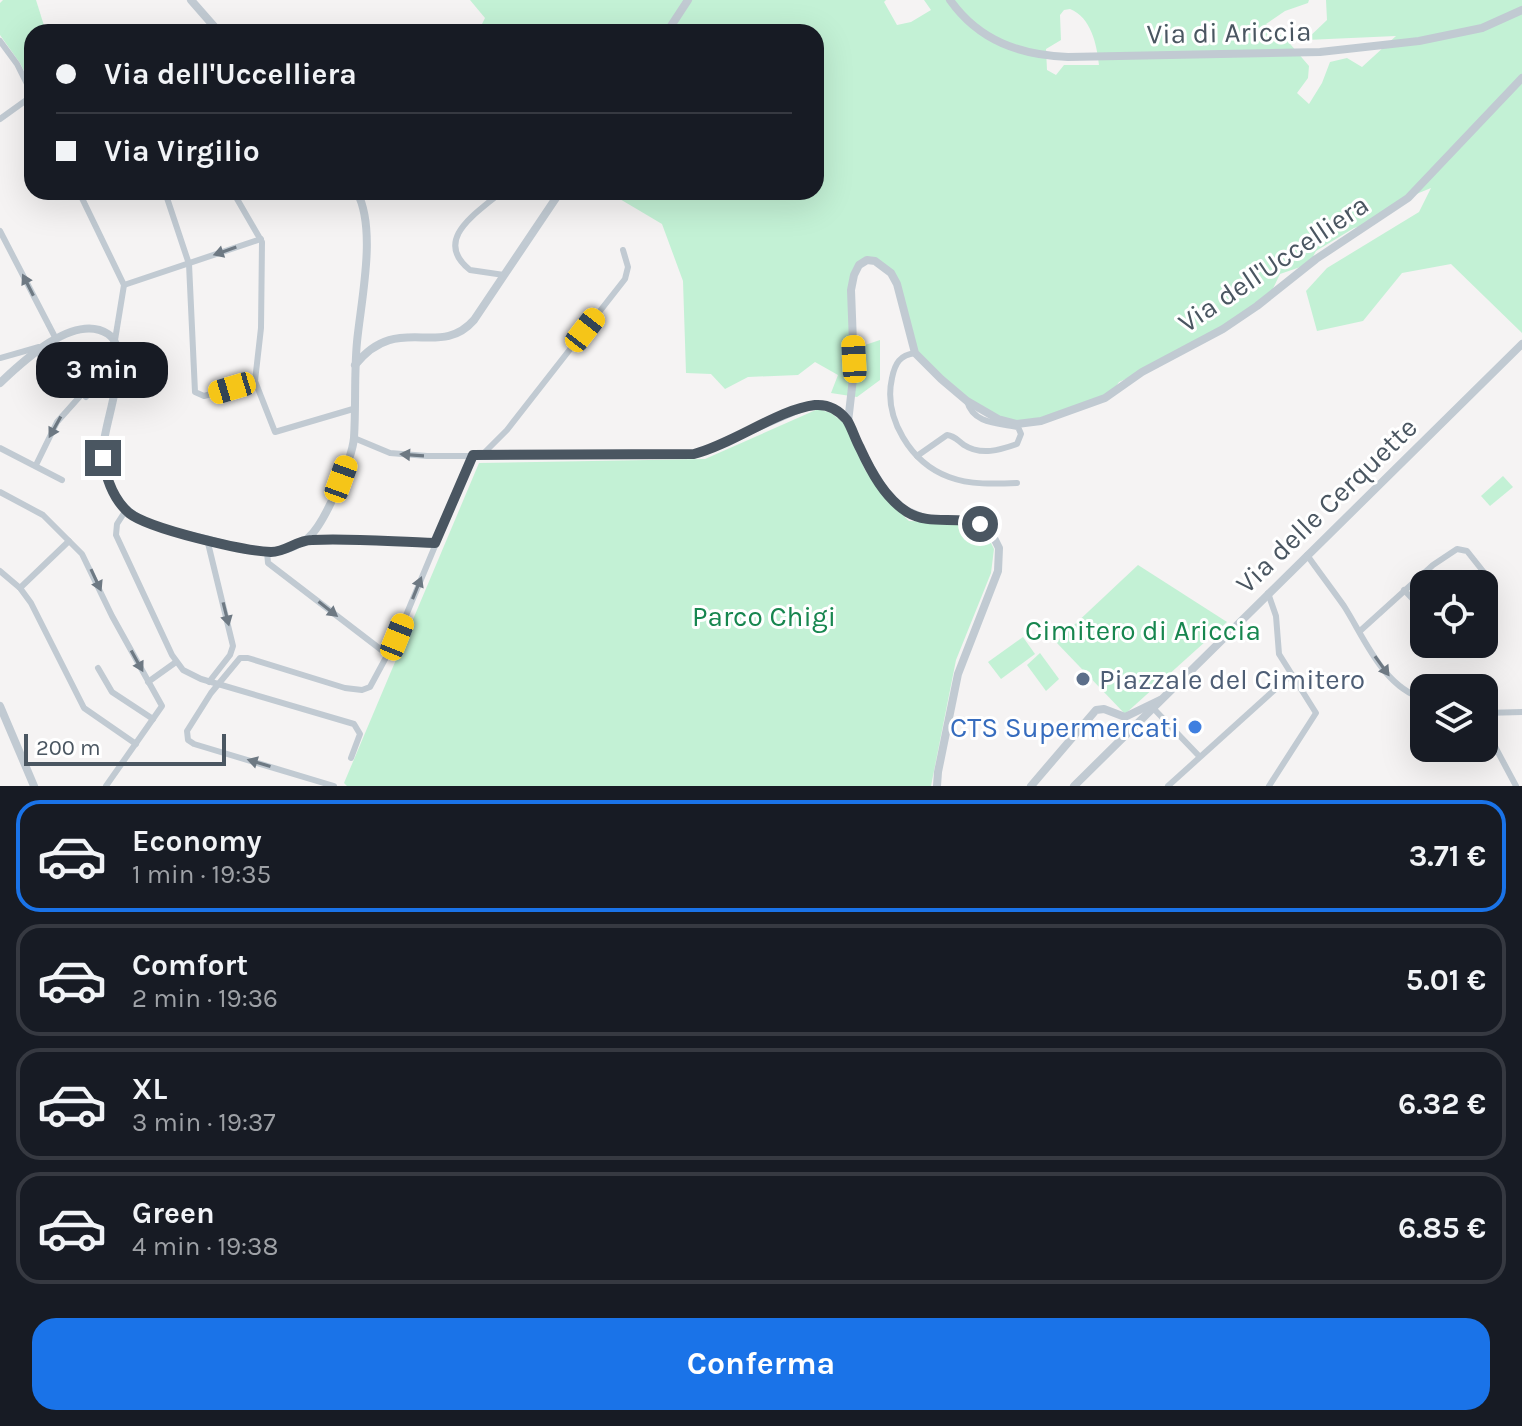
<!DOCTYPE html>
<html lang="it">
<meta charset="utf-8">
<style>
body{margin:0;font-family:Karla,sans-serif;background:#242831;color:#f1f3f6;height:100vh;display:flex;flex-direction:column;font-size:30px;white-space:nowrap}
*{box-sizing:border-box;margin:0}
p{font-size:26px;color:#9ea1a6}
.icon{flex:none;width:44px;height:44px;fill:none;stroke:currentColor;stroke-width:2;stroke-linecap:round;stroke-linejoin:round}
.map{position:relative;height:786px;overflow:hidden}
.panel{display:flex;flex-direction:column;background:#171b24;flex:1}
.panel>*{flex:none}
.hud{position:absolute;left:24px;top:24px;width:800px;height:176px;border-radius:24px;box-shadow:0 8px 32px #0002;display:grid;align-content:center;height:176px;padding:0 32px;background:#171b24}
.fabs{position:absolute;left:1410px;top:570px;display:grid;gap:16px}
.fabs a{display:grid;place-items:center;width:88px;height:88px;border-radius:16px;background:#171b24;box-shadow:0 8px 32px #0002;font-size:40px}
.scale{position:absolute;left:24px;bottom:20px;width:202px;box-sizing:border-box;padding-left:8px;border:4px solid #4a5661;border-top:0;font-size:22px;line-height:28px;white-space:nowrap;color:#4a5661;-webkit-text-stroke:6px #fff;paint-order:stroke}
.end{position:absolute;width:36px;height:36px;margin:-18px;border:10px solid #4a5661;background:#fff;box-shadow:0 0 0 4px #fff}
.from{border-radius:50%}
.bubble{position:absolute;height:56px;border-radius:24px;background:#171b24;box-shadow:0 8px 32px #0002;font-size:26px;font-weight:700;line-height:56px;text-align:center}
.car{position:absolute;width:24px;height:48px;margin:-24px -12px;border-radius:10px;box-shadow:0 0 6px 2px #0007;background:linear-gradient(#f5c518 24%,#345 0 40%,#f5c518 0 76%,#345 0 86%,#f5c518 0)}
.hud b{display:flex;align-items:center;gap:28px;height:76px;font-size:30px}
.hud b+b{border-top:2px solid #363941}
.hud i{width:20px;height:20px;background:#f1f3f6}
ul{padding:14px 0 0;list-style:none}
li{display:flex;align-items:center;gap:24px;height:112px;margin:0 16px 12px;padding:0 16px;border:4px solid #363941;border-radius:24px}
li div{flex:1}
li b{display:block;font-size:30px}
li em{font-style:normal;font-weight:700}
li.on{border-color:#1a73e8}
li>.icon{width:72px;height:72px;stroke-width:1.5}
.cta{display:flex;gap:16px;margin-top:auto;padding:16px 32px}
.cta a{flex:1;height:92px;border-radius:24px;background:#1a73e8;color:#fff;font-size:32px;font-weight:700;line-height:92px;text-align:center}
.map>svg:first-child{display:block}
</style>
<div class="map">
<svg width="1522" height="786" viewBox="0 0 1522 786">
<rect width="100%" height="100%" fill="#f5f3f3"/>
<g fill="#c3f1d5" fill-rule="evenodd">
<path d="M3,0H36L46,32H32V80L29,81L20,63L0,35V3Z"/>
<path d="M470,0H886L884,2L897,25L911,22L931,10L924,0H1309L1308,3L1285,11L1266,24L1285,38L1309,66L1308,78L1297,93L1309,104L1322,83L1330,62L1347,58L1362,67L1396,36L1306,40L1327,20L1326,0H1522V333L1451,264L1402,273L1363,321L1317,331L1306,291L1327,268L1419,212L1431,188L1397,202L1370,224L1354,228L1316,251L1309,264L1280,274L1268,299L1142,372L1119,382L1110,395L1089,405L1017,424L978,409L919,358L894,278L870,260L855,272L853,349L880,340V380L857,397L831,393L838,375L815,362L798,375L748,377L725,389L711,374L686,373L683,281L662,224L608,192H816V32H478L485,18ZM1070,9C1091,17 1097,45 1099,65H1064L1056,75L1047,70L1046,49L1061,40L1060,15L1064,10Z"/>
<path d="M818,409L831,413L845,424L865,470L889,502L909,521L962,523L985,531L994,549L991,573L956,660L931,786H347L344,783L479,463L705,459Z"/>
<path d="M1503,476L1513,487L1490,506L1481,496Z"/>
<path d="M1138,565L1227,622L1125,714L1056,642Z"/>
<path d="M1023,637L1035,654L1001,679L988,662Z"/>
<path d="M1040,653L1059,679L1046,691L1027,665Z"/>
</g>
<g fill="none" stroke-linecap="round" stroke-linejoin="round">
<g stroke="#c1cad2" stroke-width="6">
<path d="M0,41L17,64L32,94"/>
<path d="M0,119L32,96"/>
<path d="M79,192L124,285L115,340"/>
<path d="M165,192L189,264L195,392L204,396L255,381"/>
<path d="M233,192L262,242L261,328L255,381"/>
<path d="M501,192C479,212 431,239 470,270L504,275"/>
<path d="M0,231L56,339"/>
<path d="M124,285L261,239"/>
<path d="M37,352L86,397"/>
<path d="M915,353C900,355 895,363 892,378C883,418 911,463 949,477C970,485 995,484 1017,483"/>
<path d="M0,358L39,347"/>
<path d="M255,381L275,432L353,409"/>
<path d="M354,438L390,453L427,456H671L706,451L809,406L830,407L848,422"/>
<path d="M0,448L62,480"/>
<path d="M484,453L507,430L625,279L628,267L623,250"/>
<path d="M917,456L947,435C955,436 957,440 964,445C981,456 1000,450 1017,444L1021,434L1018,427C998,423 973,424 967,401"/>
<path d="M36,465L57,422L82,394"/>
<path d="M0,492L43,515L82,554L112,616L162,706L106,786"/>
<path d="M126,510L117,524L116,535L172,655L183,670L201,679L354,724L360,734L351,758"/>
<path d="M207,539L233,646L230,655L209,682"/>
<path d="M307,539L435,543"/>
<path d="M267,552L268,563L388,655"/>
<path d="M1307,555C1319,572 1332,589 1344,606C1365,639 1383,687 1424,699"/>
<path d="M0,571L20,588L31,603L84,708L136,744"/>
<path d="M20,588L69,541"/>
<path d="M1404,590L1424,611"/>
<path d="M1268,593L1276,616L1279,654L1316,713L1269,786"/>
<path d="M1360,631L1433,565L1457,549L1467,551L1490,580"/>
<path d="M1456,644L1458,646"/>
<path d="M98,668L112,692L153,719"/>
<path d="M148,682L176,662"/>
<path d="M1154,709L1199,756"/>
<path d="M1484,713L1522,712"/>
<path d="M1484,726L1516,786"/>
<path d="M334,786L194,744L188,740L187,731L211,693L240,658H248L345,688L362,690L370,687L397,637L473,455"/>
<path d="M1168,786L1291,675"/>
</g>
<g stroke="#c1cad2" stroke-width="8">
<path d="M191,0L219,32"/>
<path d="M950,0C979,41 1020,55 1068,57L1320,52L1419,41L1482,28L1522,10"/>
<path d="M667,32L688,0"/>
<path d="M355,365C398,311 439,360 474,320L560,192"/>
<path d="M0,383C23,361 75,312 108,334C134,351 104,422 103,449C102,465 107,482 115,496C134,526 173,531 205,539C226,544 255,554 277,551C287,550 302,544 309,537C325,523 352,459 354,438C356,406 354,374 357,342C361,300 377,230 357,192"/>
<path d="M0,706L34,786"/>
<path d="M937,786L938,772L958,674L998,571L999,548L992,534L980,524L962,520L926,519L903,509L885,491L860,450L848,422L854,370L851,290L854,275L859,265L867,260L875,261L891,273L897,284L915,353L941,379L967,401L998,419L1017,424L1041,421L1105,398L1142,372L1223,329L1257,306L1316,259L1408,198L1522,78"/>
<path d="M1031,786L1096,710L1104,709L1125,717L1160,700"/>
<path d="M1074,786L1522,344"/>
</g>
</g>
<defs><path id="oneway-solid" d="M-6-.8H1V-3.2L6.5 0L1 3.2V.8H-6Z" transform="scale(2)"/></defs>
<g fill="#6e7983">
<use href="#oneway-solid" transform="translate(225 251) rotate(161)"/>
<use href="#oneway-solid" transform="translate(28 285) rotate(-117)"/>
<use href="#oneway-solid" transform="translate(55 427) rotate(119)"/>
<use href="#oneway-solid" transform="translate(412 455) rotate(-176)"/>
<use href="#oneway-solid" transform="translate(96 580) rotate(65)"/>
<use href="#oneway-solid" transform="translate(417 588) rotate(-68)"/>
<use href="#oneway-solid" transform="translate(328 609) rotate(38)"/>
<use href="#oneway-solid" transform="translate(226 614) rotate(76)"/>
<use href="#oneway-solid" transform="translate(137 661) rotate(61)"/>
<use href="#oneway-solid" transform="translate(1382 666) rotate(54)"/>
<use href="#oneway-solid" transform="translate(259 763) rotate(-163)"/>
</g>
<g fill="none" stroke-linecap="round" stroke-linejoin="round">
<path stroke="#4a5661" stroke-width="10" d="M103,458C106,478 113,499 129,513C149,529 244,551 271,552C286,552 297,540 312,540C352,538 394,542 435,543L473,455L694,454C733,444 779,409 815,405C828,404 839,410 847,420C852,428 855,439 860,448C871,472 885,498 907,512C930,526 956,515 980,524"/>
</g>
<circle fill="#5c6f8a" stroke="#fff" stroke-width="3" cx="1083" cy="679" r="8"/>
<circle fill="#3f7fe0" stroke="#fff" stroke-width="3" cx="1195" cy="727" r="8"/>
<g text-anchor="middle" stroke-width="6" stroke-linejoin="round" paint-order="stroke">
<g font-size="28" fill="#4a5661" stroke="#fff">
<text transform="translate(1229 32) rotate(-1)" y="10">Via di Ariccia</text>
<text transform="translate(1273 263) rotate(-34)" y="10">Via dell'Uccelliera</text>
<text transform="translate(1326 505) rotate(-44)" y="10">Via delle Cerquette</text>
</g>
<g font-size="28" fill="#17864f" stroke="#fff">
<text x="764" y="626">Parco Chigi</text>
<text x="1143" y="640">Cimitero di Ariccia</text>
</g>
<g font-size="28" fill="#4e5e75" stroke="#fff" text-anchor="start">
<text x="1099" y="689">Piazzale del Cimitero</text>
</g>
<g font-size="28" fill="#366cbe" stroke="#fff" text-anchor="end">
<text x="1179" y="737">CTS Supermercati</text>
</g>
</g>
</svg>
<div class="fabs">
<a><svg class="icon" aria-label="locate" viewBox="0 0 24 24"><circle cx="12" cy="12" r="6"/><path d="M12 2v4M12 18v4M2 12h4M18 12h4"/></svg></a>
<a><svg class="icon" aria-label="layers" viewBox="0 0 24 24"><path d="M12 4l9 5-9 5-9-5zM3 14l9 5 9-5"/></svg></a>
</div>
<div class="scale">200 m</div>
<i class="end from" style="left:980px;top:524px"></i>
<i class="end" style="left:103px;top:458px"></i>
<div class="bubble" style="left:36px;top:342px;width:132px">3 min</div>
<i class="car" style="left:585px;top:330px;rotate:38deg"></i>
<i class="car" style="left:854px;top:359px;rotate:357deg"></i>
<i class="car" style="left:232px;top:388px;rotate:253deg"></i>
<i class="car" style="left:341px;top:479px;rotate:20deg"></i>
<i class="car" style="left:397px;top:637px;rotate:22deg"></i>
<div class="hud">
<b><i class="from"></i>Via dell'Uccelliera</b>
<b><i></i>Via Virgilio</b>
</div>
</div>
<section class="panel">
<ul>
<li class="on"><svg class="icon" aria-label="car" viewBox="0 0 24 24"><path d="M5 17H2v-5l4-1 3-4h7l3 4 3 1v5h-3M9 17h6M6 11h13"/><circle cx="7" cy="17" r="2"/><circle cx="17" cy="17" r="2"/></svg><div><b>Economy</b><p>1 min · 19:35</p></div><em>3.71 €</em></li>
<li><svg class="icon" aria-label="car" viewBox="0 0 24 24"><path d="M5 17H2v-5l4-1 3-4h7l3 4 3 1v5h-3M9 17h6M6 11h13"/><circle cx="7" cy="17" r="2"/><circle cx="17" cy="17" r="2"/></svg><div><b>Comfort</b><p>2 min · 19:36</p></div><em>5.01 €</em></li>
<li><svg class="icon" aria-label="car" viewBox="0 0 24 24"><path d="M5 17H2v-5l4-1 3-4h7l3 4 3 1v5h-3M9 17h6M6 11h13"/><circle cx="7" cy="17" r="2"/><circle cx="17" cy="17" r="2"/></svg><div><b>XL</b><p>3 min · 19:37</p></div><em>6.32 €</em></li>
<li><svg class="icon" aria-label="car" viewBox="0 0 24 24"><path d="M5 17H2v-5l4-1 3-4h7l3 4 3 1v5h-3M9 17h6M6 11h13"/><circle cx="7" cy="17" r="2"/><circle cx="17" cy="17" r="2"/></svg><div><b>Green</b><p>4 min · 19:38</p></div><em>6.85 €</em></li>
</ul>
<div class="cta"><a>Conferma</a></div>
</section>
